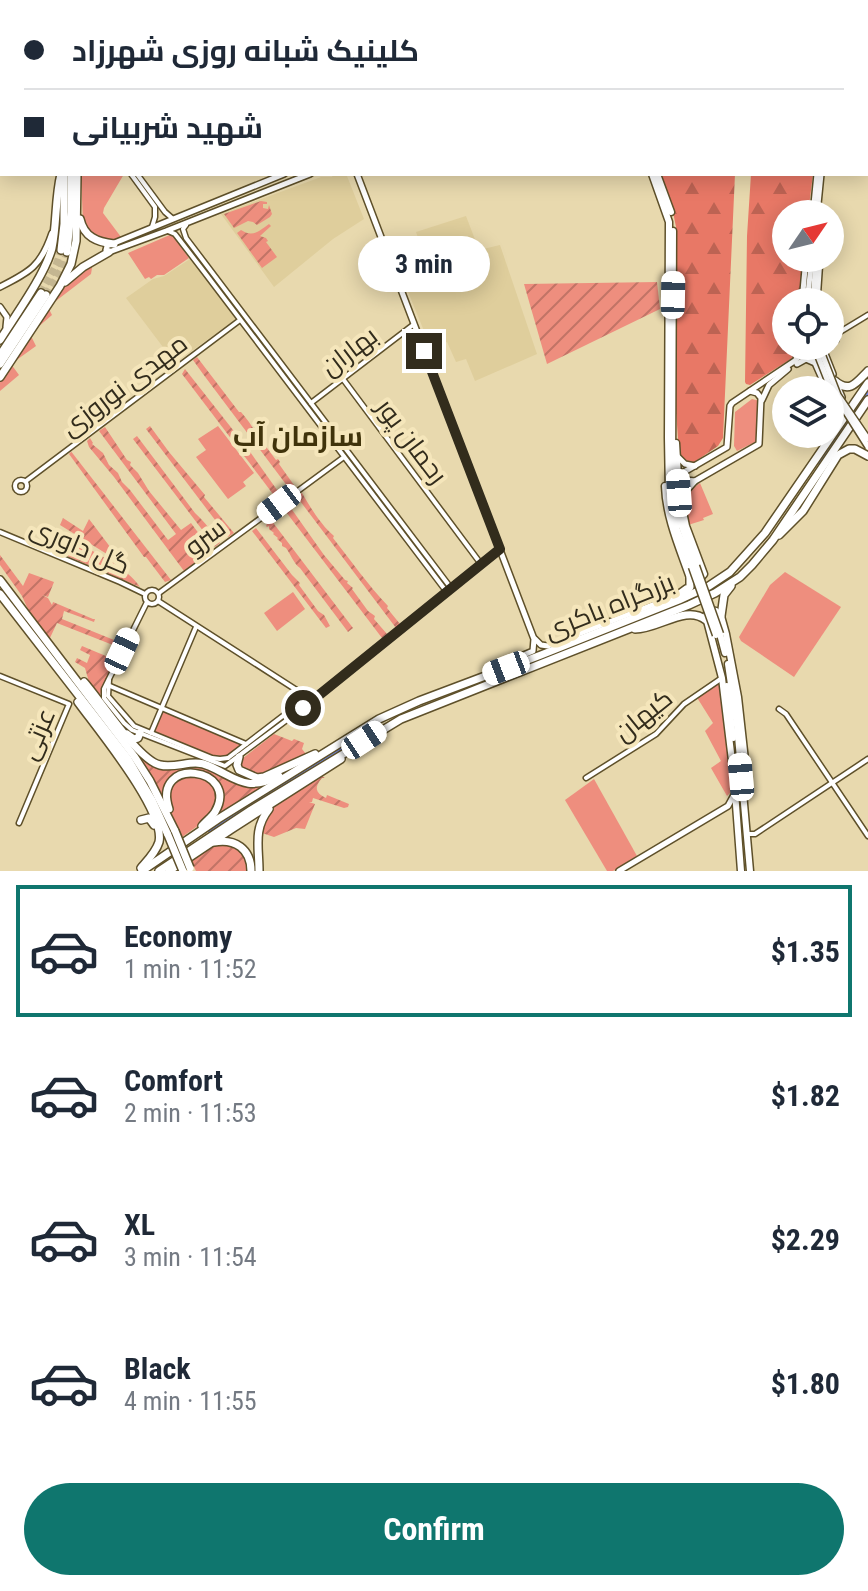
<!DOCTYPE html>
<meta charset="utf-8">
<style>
body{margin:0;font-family:"Roboto Condensed",Cairo,sans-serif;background:#f6f6f7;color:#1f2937;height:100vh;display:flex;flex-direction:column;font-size:30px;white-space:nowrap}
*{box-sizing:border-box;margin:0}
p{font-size:26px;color:#747a83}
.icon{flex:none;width:44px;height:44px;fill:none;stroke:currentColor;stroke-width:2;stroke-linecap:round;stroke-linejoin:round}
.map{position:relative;height:871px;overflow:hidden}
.drawer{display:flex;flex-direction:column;background:#fff;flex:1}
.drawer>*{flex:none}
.banner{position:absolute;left:0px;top:0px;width:868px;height:176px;box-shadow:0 4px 20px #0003;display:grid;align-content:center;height:176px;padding:0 24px;background:#fff}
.needle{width:52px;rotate:55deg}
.fabs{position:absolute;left:772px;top:200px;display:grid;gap:16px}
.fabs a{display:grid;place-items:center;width:72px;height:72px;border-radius:50%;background:#fff;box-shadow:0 4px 20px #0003;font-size:40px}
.end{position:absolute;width:36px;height:36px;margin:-18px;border:10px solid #322c1c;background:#fff;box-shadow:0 0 0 4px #fff}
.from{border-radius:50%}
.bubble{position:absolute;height:56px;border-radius:28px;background:#fff;box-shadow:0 4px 20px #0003;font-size:26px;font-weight:700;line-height:56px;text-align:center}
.car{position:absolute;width:24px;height:48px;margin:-24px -12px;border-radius:10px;box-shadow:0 0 6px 2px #0007;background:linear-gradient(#fff 24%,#345 0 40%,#fff 0 76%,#345 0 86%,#fff 0)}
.banner b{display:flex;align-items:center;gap:28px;height:76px;font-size:30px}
.banner b+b{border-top:2px solid #e0e1e3}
.banner i{width:20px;height:20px;background:#1f2937}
ul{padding:14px 0 0;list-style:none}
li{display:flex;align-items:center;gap:24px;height:132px;margin:0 16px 12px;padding:0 8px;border:4px solid transparent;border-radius:0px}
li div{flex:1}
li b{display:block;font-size:30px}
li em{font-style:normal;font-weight:700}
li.on{border-color:#0f766e}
li>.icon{width:72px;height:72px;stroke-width:1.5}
.action{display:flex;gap:16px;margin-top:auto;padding:16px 24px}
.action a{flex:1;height:92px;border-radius:48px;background:#0f766e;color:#fff;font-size:32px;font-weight:700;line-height:92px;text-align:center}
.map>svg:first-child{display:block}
</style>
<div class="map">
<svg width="868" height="871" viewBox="0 0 868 871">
<defs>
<pattern id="forest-firs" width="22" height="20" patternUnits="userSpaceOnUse" patternTransform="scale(2)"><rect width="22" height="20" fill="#e87866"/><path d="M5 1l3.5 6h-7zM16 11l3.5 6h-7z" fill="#bd6353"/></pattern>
<pattern id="garden-furrows" width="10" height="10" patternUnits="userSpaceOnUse" patternTransform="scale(2)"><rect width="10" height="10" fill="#ee8e7e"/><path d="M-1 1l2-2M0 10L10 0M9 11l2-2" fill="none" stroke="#c17466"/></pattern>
</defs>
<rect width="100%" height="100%" fill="#e8d9ae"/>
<g fill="#dfce9c">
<path d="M334,174L347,176L364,219L333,239L274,287L221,214L321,177H332Z"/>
<path d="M466,216L479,250L500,245L537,354L475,381L466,359L456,362L447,342L431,348L395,260L421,246L416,232Z"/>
<path d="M190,259L236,319L175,363L126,298L153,279L164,276Z"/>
</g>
<g fill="#ee8e7e">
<path d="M81,174H124L104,208L103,213L121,237L109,242L98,240L83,223Z"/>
<path d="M172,234L189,258L164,275H157L151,279L149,277L145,279L128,253Z"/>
<path d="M93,262L91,274L48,307L52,315L30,334L36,346L11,364L19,375L0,391V379C27,337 51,290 93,262Z"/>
<path d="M752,399L760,401L759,437L757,441L737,451L734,446L735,412Z"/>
<path d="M218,426L254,473L243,482L246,486L228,499L196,457L206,450L198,439Z"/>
<path d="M700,483L713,514L703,518L704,520L688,525C686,507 683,493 700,483Z"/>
<path d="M785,572L841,607L794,677L741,641L739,637L770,585Z"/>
<path d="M293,592L305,609L277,631L264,613Z"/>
<path d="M720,680L732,791L727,796L711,768L721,761L705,731L713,723L696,696Z"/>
<path d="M163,711L241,745L227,756L217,758L155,734L154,731Z"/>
<path d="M196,773C213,784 218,786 216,808L199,825L182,837C175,821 159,794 177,780C182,776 190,775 196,773Z"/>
<path d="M594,779L637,856L613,871H607L565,800Z"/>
</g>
<g fill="url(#forest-firs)">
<path d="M659,174H735L723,438L718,446L693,463L685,460L679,454L676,410V227L673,212Z"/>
<path d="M751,174H813L808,214H786V258H804L800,302H786V346H795L794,357L750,385L746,384L745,382L747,236Z"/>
</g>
<g fill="url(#garden-furrows)">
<path d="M261,201L267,202V204H263V208L268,209L269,205L272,214L270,217L257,225L253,222L248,221L234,228L224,214Z"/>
<path d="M269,224L271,226L260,236L266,238L268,241L266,242L277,257L262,268L237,233L241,230C253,238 259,231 269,224Z"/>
<path d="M657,282L660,309L547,364L524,284Z"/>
<path d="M197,357L239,412H241C248,420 254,429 259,438H261L265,443L264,444L276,460L278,459L280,462L279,464L296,488L291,491L203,374L193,360Z"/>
<path d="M185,369L248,449L282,497L276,498L182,374Z"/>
<path d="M150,426L169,452L205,495L204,497L234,533L228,537L146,429Z"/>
<path d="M105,427L127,460L131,462L130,465L138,473L149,491L181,530L191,523L211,550L184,571L114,477L89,447L87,441L90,438L93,443L92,444L103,453L109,465L118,473L122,482L130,490L168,540L176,534L99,431Z"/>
<path d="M137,436L195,513C205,522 212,532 220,543L215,547L210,540L133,439Z"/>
<path d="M70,450L171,580L165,582L146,557H144L69,454L71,452Z"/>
<path d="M302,493C310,507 321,525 334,536L333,538C352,562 368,585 388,606L387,608L400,624L396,628L297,497Z"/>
<path d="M288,504L324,555L345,580L348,581L347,583L353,588L352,589L368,611L375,616L374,619L387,634L382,638L283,508Z"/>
<path d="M268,516L353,628L348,632L300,568C294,564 290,553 286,548L282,546V543L277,539L278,538L273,534L274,533L269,529V526L267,527L266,526L267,524L264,520Z"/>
<path d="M63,518L83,531L89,519L123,564L60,525Z"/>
<path d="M256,528L292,575L300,583L299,585L318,611L324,615L330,626L326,628L252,531Z"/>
<path d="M52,544L74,555L79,544C100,555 126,567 140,587L53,550Z"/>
<path d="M0,555L23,586L29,573L54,582L48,597L42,595L48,598L52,605L53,602L93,619H95L94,622L64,611L62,619L119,642L118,647L57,623L49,640L30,614L22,596L0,565Z"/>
<path d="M82,646L113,659L111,663L112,664L100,695L89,682L85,668L75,662L77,658L87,663L90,655L80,650Z"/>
<path d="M274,734L292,741L294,739L304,743L302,749L306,754L282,768L262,777L240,769L238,762Z"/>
<path d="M130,747L152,764H196L239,783L276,779L206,824L220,796C202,766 204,769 172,780L168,810Z"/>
<path d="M322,776L325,778H322C314,787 315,793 326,798L327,795L349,804L348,807L344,808L313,798L312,802H309L315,804L305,829L296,828L274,837L259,832L274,806Z"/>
<path d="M229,842L245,853L250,871H196L190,859L213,844Z"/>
</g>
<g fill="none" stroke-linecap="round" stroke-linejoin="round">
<g stroke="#6d87e4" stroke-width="6">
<path d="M819,461L868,392"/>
<path d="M209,829L352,740"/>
</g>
<g stroke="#c4b691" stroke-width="7" stroke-dasharray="7 3.5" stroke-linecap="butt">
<path d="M41,293L56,265L61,250"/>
<path d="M46,295L62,268L67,252"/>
</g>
<defs>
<g id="tertiary">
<path d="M58,0V2"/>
<path d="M545,0V2"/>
<path d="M736,0L740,2"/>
<path d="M851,0L853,2"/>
<path d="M652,2L659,0"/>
<path d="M842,2V0"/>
<path d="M859,2L862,0"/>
<path d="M867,11L868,0"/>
<path d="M131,174L155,207V217L152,227"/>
<path d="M137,174L165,212L173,219"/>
<path d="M186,225L183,229L186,238L451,588"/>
<path d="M168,231L175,234L205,273L446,591"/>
<path d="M830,338L868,315"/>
<path d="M810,348L815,363"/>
<path d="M797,359L814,346"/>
<path d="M343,379L481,564"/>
<path d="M311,403L413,325"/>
<circle cx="21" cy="486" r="6"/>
<path d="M26,481L240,320"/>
<path d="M0,532L120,582L145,594"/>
<circle cx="152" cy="597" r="7"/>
<path d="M159,593L344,457"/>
<path d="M158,601L312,700"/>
<path d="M147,602L104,689V698L124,723L132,730L225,766L303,708L500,549"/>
<path d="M0,676L69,704L19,823"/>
<path d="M109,680L108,696L134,726L212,758L220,759L228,758"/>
<path d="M110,686L246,744"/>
<path d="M292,706L295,700L296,690"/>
<path d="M779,709L786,714L868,836"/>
<path d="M151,733L196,627"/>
<path d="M228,758L305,699H310"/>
<path d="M586,778L656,734L684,704L722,678"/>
<path d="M748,834H755L868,759"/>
</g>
<g id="secondary">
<path d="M618,0V2"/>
<path d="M622,0L625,2"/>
<path d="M613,2V0"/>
<path d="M866,10L868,13"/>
<path d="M866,34L868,32"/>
<path d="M284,174L107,246L106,250L109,252L166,231L310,174"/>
<path d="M357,174L534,639L533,651L512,660L507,667"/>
<path d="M813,214L817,174"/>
<path d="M817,214L821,174"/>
<path d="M0,287C30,272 41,266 52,233"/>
<path d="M802,302L806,258"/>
<path d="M807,302L812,258"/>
<path d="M813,302L816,258"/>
<path d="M817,302L820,258"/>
<path d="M0,307L7,317L6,327"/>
<path d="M830,334L837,335L836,340L830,344"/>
<path d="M822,346L833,374"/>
<path d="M797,364L806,359L815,363L827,390"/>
<path d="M830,397L836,401L842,397L836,383"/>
<path d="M762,400L769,385L788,369"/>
<path d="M677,456L685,464L695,466"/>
<path d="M695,481L686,480L683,477L684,472L727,447L730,406L732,403L796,360L798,346"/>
<path d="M682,505L687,490L695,481L759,444L761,398L757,393L750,391"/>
<path d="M535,639L541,645L548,646L675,596L686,588"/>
<path d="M619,871L728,806L734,795"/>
</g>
<g id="primary">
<path d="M652,174L669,222L668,438L669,494L677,530L692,567"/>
<path d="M657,174L671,212"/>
<path d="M673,231L672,475L677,513L696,566"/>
<path d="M665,486C666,518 680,549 690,578L698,581L704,574L686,526L679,493L676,443"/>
<path d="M720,634L725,653"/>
<path d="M728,664L737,725L750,871"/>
<path d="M727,686L733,738"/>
<path d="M733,765L741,871"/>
<path d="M733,769L722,678L706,617L707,613L712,610L716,611L721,616L726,634L738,697L746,769L743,787"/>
</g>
<g id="trunk">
<path d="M41,0V2"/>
<path d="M49,0V2"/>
<path d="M80,219C84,237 97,242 114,244"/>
<path d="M61,250L64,224V174"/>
<path d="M67,252L71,212V174"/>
<path d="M65,282L83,267L109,252"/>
<path d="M0,340C15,316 45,275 52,248C57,224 55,198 61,174"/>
<path d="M0,355L41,293"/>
<path d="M0,364L46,295"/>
<path d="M0,377L60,286L71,264L76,241L77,174"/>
<path d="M835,381C850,394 857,382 868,371"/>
<path d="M831,398L834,415L831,430"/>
<path d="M779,535L803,511L838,455L849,449H855L868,456"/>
<path d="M0,580L134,756L150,781L175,831"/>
<path d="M0,594L128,759L152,800L168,835"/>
<path d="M682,597L690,587V578"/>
<path d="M721,616L724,595L731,586"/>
<path d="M635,629C659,629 686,604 706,620"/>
<path d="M84,682C101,701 138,760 160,765C177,769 193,758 209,766C238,779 245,792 279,776"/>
<path d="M78,702C96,727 166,811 159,842C156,852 148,860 141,868"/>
<path d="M127,734L134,739L138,738L140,733"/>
<path d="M239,757L237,765L239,770L257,778L264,777L315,754"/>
<path d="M169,809C151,755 241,767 215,812C212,817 206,821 202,826"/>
<path d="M141,820L149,818L154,825"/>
<path d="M214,842C235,838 251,849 251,871"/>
<path d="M142,871L218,819L379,719L419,701L541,655L679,600L709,586L730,572L765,533L868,383"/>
<path d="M159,871L251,810L401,719L689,605L715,593L740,577L752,565L773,540L868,400"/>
<path d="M169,871L230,830L341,759"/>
<path d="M259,871C259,847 253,829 269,809"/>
</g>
</defs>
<use href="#tertiary" stroke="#5e502a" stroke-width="7"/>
<use href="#secondary" stroke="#5e502a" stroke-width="8"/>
<use href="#primary" stroke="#5e502a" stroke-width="9"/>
<use href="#trunk" stroke="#5e502a" stroke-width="10"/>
<use href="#tertiary" stroke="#fff" stroke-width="4"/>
<use href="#secondary" stroke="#fff" stroke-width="5"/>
<use href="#primary" stroke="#fff" stroke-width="6"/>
<use href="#trunk" stroke="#fff" stroke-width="7"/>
<defs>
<g id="secondary-bridge">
<path d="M814,346L830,387L868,447"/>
<path d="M819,346L838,395L868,439"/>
</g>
<g id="primary-bridge">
<path d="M696,566L720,634"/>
<path d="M692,567L716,635"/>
</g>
<g id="trunk-bridge">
<path d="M175,831L190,868"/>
<path d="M168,835L183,871"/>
</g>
</defs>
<use href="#secondary-bridge" stroke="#5e502a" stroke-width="8" stroke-linecap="butt"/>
<use href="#primary-bridge" stroke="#5e502a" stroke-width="9" stroke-linecap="butt"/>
<use href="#trunk-bridge" stroke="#5e502a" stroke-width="10" stroke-linecap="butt"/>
<use href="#secondary-bridge" stroke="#fff" stroke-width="5"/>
<use href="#primary-bridge" stroke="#fff" stroke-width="6"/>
<use href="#trunk-bridge" stroke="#fff" stroke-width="7"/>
</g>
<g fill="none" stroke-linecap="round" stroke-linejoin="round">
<path stroke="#322c1c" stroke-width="10" d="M303,708L500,549L424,351"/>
</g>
<g text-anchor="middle" stroke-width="8" stroke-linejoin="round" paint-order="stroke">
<g font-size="26" fill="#322c1c" stroke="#f5e6bb">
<text transform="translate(349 351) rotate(-37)" y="9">بهاران</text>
<text transform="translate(124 385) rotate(-37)" y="9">مهدی نوروزی</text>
<text transform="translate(412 441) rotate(53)" y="9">رحمان پور</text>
<text transform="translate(205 537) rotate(-36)" y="9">سرو</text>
<text transform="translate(80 546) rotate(23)" y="9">گل داوری</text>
<text transform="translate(609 606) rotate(-22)" y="9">بزرگراه باکری</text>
<text transform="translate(643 715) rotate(-39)" y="9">کیهان</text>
<text transform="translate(37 734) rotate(-67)" y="9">عزتی</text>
</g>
<g font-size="28" font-weight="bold" fill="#40330b" stroke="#f5e6bb">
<text x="298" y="446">سازمان آب</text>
</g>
</g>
</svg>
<div class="fabs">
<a><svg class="needle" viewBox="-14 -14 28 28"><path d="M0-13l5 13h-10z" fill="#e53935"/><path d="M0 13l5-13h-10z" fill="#747a83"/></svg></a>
<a><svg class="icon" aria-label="locate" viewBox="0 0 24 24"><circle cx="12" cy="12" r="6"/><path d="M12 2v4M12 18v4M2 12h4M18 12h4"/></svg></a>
<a><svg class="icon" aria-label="layers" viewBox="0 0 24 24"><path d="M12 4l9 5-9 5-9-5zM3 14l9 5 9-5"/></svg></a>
</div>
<i class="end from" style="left:303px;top:708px"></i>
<i class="end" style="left:424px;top:351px"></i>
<div class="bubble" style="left:358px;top:236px;width:132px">3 min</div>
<i class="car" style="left:673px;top:295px;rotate:1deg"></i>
<i class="car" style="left:679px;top:493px;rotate:356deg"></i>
<i class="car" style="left:279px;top:504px;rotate:233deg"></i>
<i class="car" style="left:122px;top:651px;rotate:25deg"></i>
<i class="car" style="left:506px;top:668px;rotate:249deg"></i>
<i class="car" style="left:364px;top:740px;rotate:57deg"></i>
<i class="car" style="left:741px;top:777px;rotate:355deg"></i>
<div class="banner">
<b><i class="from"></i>کلینیک شبانه روزی شهرزاد</b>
<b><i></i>شهید شربیانی</b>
</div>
</div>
<section class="drawer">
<ul>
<li class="on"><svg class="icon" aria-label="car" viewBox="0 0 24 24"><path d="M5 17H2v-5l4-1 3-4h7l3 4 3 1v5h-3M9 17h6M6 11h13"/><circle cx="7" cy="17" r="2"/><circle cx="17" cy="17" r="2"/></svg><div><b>Economy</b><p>1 min · 11:52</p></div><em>$1.35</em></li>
<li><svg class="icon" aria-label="car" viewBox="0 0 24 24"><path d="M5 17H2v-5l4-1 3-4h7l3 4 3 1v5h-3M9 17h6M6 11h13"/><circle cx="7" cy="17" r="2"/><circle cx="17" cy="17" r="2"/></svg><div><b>Comfort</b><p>2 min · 11:53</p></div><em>$1.82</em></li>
<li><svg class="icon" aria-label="car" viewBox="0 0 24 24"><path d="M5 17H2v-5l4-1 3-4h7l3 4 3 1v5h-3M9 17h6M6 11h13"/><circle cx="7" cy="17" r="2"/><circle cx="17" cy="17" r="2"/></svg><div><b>XL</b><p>3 min · 11:54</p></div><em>$2.29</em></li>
<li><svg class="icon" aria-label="car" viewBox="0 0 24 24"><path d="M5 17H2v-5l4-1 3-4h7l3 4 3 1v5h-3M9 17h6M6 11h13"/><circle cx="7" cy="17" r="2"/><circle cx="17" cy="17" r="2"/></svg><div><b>Black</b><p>4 min · 11:55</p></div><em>$1.80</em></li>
</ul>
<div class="action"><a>Confirm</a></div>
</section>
